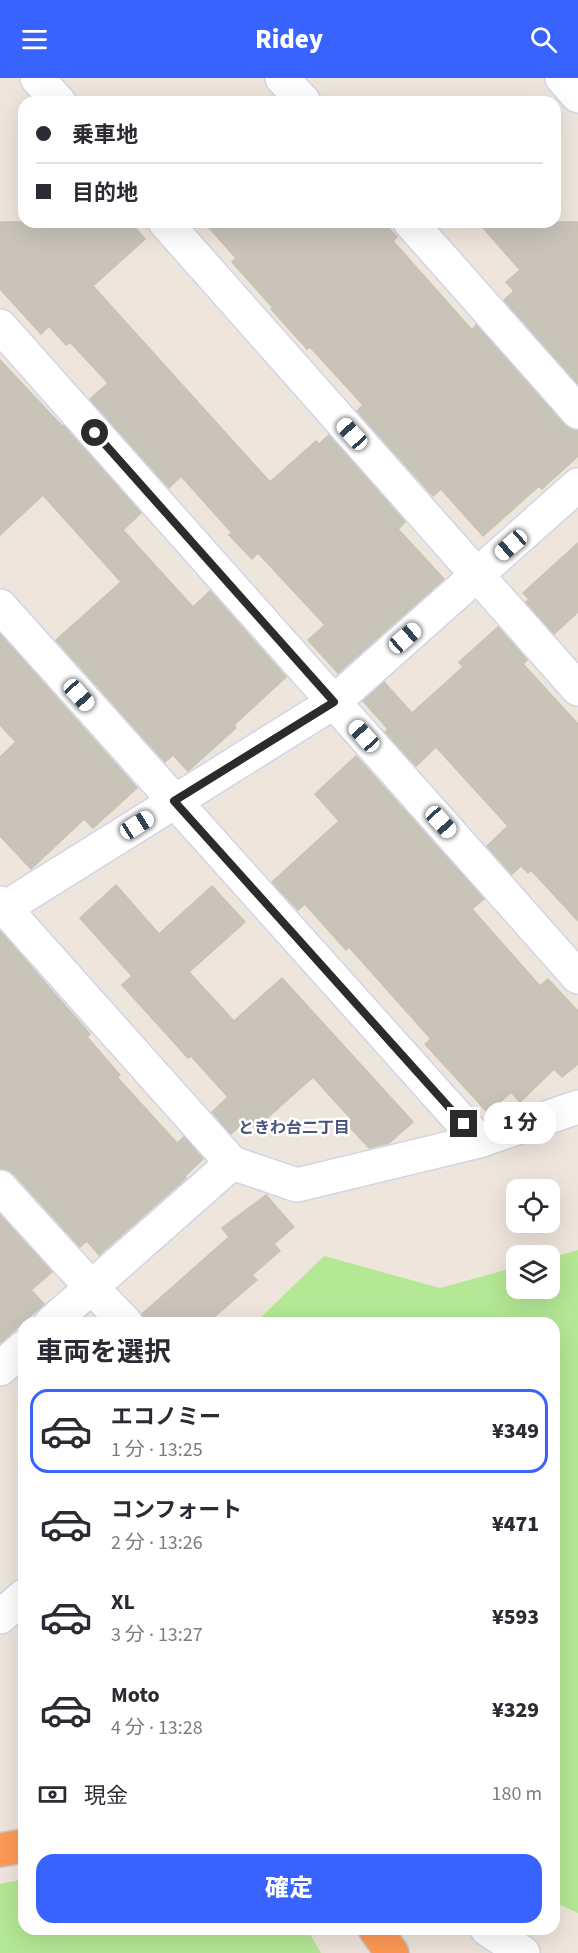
<!DOCTYPE html>
<html lang="ja">
<meta charset="utf-8">
<style>
body{margin:0;font-family:"Source Sans 3","Noto Sans JP",sans-serif;background:#f2f2f3;color:#2b2b33;height:100vh;display:flex;flex-direction:column;font-size:22px;white-space:nowrap}
*{box-sizing:border-box;margin:0}
p{font-size:20px;color:#7c7c81}
.icon{flex:none;width:33px;height:33px;fill:none;stroke:currentColor;stroke-width:2;stroke-linecap:round;stroke-linejoin:round}
.map{position:relative;flex:1;overflow:hidden}
.panel{position:absolute;left:18px;top:1239px;width:542px;height:618px;display:flex;flex-direction:column;background:#fff;border-radius:18px;box-shadow:0 6px 24px #0002}
.panel>*{flex:none}
.guide{position:absolute;left:18px;top:18px;width:543px;height:132px;border-radius:18px;box-shadow:0 6px 24px #0002;display:grid;align-content:center;height:132px;padding:0 18px;background:#fff}
.buttons{position:absolute;left:506px;top:1101px;display:grid;gap:12px}
.buttons a{display:grid;place-items:center;width:54px;height:54px;border-radius:12px;background:#fff;box-shadow:0 6px 24px #0002;font-size:30px}
.end{position:absolute;width:27px;height:27px;margin:-14px;border:8px solid #2b2b2b;background:#fff;box-shadow:0 0 0 3px #fff}
.from{border-radius:50%}
.bubble{position:absolute;height:42px;border-radius:18px;background:#fff;box-shadow:0 6px 24px #0002;font-size:20px;font-weight:800;line-height:42px;text-align:center}
.car{position:absolute;width:18px;height:36px;margin:-18px -9px;border-radius:8px;box-shadow:0 0 4px 2px #0007;background:linear-gradient(#fff 24%,#345 0 40%,#fff 0 76%,#345 0 86%,#fff 0)}
.guide b{display:flex;align-items:center;gap:21px;height:57px;font-size:22px}
.guide b+b{border-top:2px solid #e1e1e2}
.guide i{width:15px;height:15px;background:#2b2b33}
ul{padding:0;list-style:none}
li{display:flex;align-items:center;gap:18px;height:84px;margin:0 12px 9px;padding:0 6px;border:3px solid transparent;border-radius:18px}
li div{flex:1}
li b{display:block;font-size:22px}
li em{font-style:normal;font-weight:800}
li.active{border-color:#3863ff}
li>.icon{width:54px;height:54px;stroke-width:1.5}
h2{padding:0 18px;font-size:27px;line-height:72px}
.pay{display:flex;align-items:center;gap:15px;height:66px;padding:0 18px;font-size:22px}
.pay p{margin-inline-start:auto}
.action{display:flex;gap:12px;margin-top:auto;padding:12px 18px}
.action a{flex:1;height:69px;border-radius:18px;background:#3863ff;color:#fff;font-size:24px;font-weight:800;line-height:69px;text-align:center}
header{display:flex;justify-content:space-between;align-items:center;height:78px;padding:0 18px;background:#3863ff;color:#fff;font-size:27px;font-weight:800}
.map>svg:first-child{display:block}
</style>
<header><svg class="icon" aria-label="menu" viewBox="0 0 24 24"><path d="M4 6h16M4 12h16M4 18h16"/></svg>Ridey<svg class="icon" aria-label="search" viewBox="0 0 24 24"><circle cx="10" cy="10" r="6"/><path d="M15 15l6 6"/></svg></header>
<div class="map">
<svg width="578" height="1875" viewBox="0 0 578 1875">
<rect width="100%" height="100%" fill="#eee5dc"/>
<g fill="#b4e895">
<path d="M578,1172V1835L554,1824V1245H255L324,1178L440,1210L516,1189V1210H549V1180Z"/>
<path d="M24,1801V1851H307L321,1875H0V1806Z"/>
</g>
<g fill="#c9c4ba" stroke="#c9c2b5" stroke-width="1.5">
<path d="M0,144H130L145,161L93,208L270,404L316,363L319,366L329,357L405,444L398,451L444,501L338,595L308,562L325,547L258,475L252,481L229,457L232,455L181,398L169,410L90,321L108,305L70,264L66,267L49,248L41,256L0,211Z"/>
<path d="M204,144H383L397,159L393,163L472,252L476,247L564,346L572,352H578V378L542,411L539,408L483,458L441,411L433,418L357,333L363,327L310,269L307,271L271,231L273,230L232,184L236,180Z"/>
<path d="M478,144H578V306L504,222L514,213L506,204L520,192Z"/>
<path d="M0,282L62,348L63,347L141,435L123,452L193,529L210,513L286,599L234,647L236,650L188,693L173,677L165,684L56,562L121,504L43,417L0,457Z"/>
<path d="M578,465V534L554,556L526,524L529,521L523,515Z"/>
<path d="M498,549L527,582L523,586L578,646V843L531,792L528,795L521,788L512,796L487,768L508,748L436,669L416,688L385,654L388,651L363,623L384,604L412,635L463,589L459,584Z"/>
<path d="M0,556L137,710L93,750L84,741L31,791L0,758V679L16,664L0,647Z"/>
<path d="M356,678L484,821L472,831L540,908L548,901L578,933V986L562,999L554,991L520,1024L511,1014L488,1035L425,966L431,961L349,869L346,872L305,826L298,832L272,804L339,743L315,716Z"/>
<path d="M116,807L159,856L212,808L245,844L189,894L234,943L282,900L413,1044L389,1065L369,1070L347,1046L352,1042L313,999L256,1050L247,1041L231,1056L212,1034L228,1019L191,978L188,980L122,907L132,898L80,840Z"/>
<path d="M0,853L90,956L87,959L120,997L117,999L177,1065L184,1059L203,1081L185,1098L186,1100L99,1177L87,1163L80,1169L14,1096L6,1091H0Z"/>
<path d="M266,1117L294,1149L274,1166L280,1173L252,1197L257,1202L207,1245H144L142,1236L229,1159L222,1150Z"/>
<path d="M0,1137L52,1194L31,1212L44,1226L0,1265Z"/>
</g>
<g fill="none" stroke-linecap="round" stroke-linejoin="round">
<defs>
<g id="street">
<path d="M37,0L59,24"/>
<path d="M282,0L304,24"/>
<path d="M562,0L578,18"/>
<path d="M165,144L578,611"/>
<path d="M410,144L578,334"/>
<path d="M0,248L578,899"/>
<path d="M0,528L479,1063"/>
<path d="M0,825L232,1085"/>
<path d="M0,833L334,624L578,407"/>
<path d="M0,1109L91,1209L126,1245"/>
<path d="M51,1245L232,1085L297,1107L479,1063L578,1029"/>
<path d="M0,1291L24,1269"/>
<path d="M0,1539L24,1518"/>
<path d="M487,1851L523,1875"/>
</g>
<g id="highway">
<path d="M0,1772L24,1768"/>
<path d="M375,1851L392,1875"/>
</g>
</defs>
<use href="#street" stroke="#d1d5e5" stroke-width="36"/>
<use href="#highway" stroke="#c8c8c8" stroke-width="36"/>
<use href="#street" stroke="#fff" stroke-width="33"/>
<use href="#highway" stroke="#ff9a56" stroke-width="33"/>
</g>
<g fill="none" stroke-linecap="round" stroke-linejoin="round">
<path stroke="#2b2b2b" stroke-width="8" d="M95,355L334,624L174,723L464,1046"/>
</g>
<g text-anchor="middle" stroke-width="5" stroke-linejoin="round" paint-order="stroke">
<g font-size="16" font-weight="bold" fill="#48537f" stroke="#fff">
<text x="294" y="1055">ときわ台二丁目</text>
</g>
</g>
</svg>
<div class="buttons">
<a><svg class="icon" aria-label="locate" viewBox="0 0 24 24"><circle cx="12" cy="12" r="6"/><path d="M12 2v4M12 18v4M2 12h4M18 12h4"/></svg></a>
<a><svg class="icon" aria-label="layers" viewBox="0 0 24 24"><path d="M12 4l9 5-9 5-9-5zM3 14l9 5 9-5"/></svg></a>
</div>
<i class="end from" style="left:95px;top:355px"></i>
<i class="end" style="left:464px;top:1046px"></i>
<div class="bubble" style="left:484px;top:1024px;width:72px">1 分</div>
<i class="car" style="left:352px;top:356px;rotate:318deg"></i>
<i class="car" style="left:511px;top:467px;rotate:229deg"></i>
<i class="car" style="left:405px;top:560px;rotate:49deg"></i>
<i class="car" style="left:79px;top:617px;rotate:138deg"></i>
<i class="car" style="left:364px;top:658px;rotate:318deg"></i>
<i class="car" style="left:441px;top:744px;rotate:138deg"></i>
<i class="car" style="left:137px;top:747px;rotate:58deg"></i>
<div class="guide">
<b><i class="from"></i>乗車地</b>
<b><i></i>目的地</b>
</div>
<section class="panel">
<h2>車両を選択</h2>
<ul>
<li class="active"><svg class="icon" aria-label="car" viewBox="0 0 24 24"><path d="M5 17H2v-5l4-1 3-4h7l3 4 3 1v5h-3M9 17h6M6 11h13"/><circle cx="7" cy="17" r="2"/><circle cx="17" cy="17" r="2"/></svg><div><b>エコノミー</b><p>1 分 · 13:25</p></div><em>¥349</em></li>
<li><svg class="icon" aria-label="car" viewBox="0 0 24 24"><path d="M5 17H2v-5l4-1 3-4h7l3 4 3 1v5h-3M9 17h6M6 11h13"/><circle cx="7" cy="17" r="2"/><circle cx="17" cy="17" r="2"/></svg><div><b>コンフォート</b><p>2 分 · 13:26</p></div><em>¥471</em></li>
<li><svg class="icon" aria-label="car" viewBox="0 0 24 24"><path d="M5 17H2v-5l4-1 3-4h7l3 4 3 1v5h-3M9 17h6M6 11h13"/><circle cx="7" cy="17" r="2"/><circle cx="17" cy="17" r="2"/></svg><div><b>XL</b><p>3 分 · 13:27</p></div><em>¥593</em></li>
<li><svg class="icon" aria-label="car" viewBox="0 0 24 24"><path d="M5 17H2v-5l4-1 3-4h7l3 4 3 1v5h-3M9 17h6M6 11h13"/><circle cx="7" cy="17" r="2"/><circle cx="17" cy="17" r="2"/></svg><div><b>Moto</b><p>4 分 · 13:28</p></div><em>¥329</em></li>
</ul>
<div class="pay"><svg class="icon" aria-label="cash" viewBox="0 0 24 24"><path d="M3 7h18v10H3z"/><circle cx="12" cy="12" r="2"/></svg>現金<p>180 m</p></div>
<div class="action"><a>確定</a></div>
</section>
</div>
